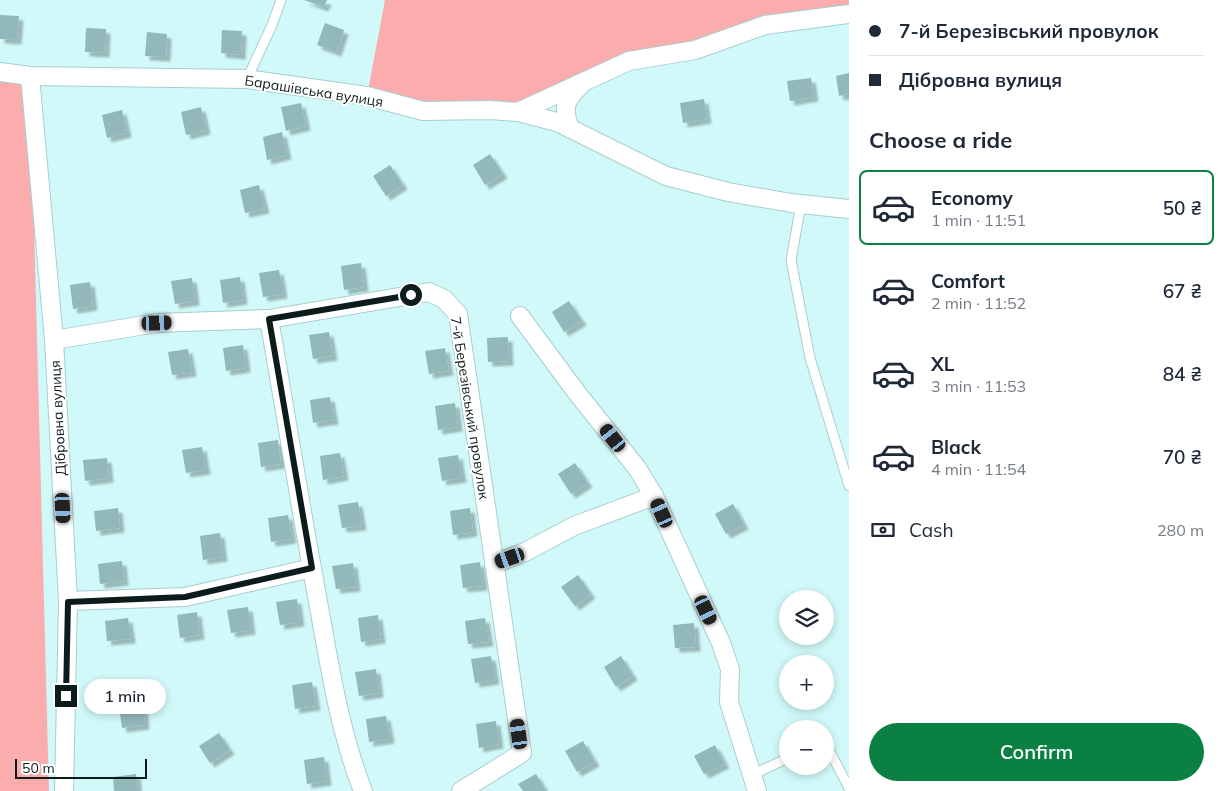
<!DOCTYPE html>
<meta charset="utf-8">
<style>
body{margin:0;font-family:Mulish,sans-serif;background:#f2f2f3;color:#1f2937;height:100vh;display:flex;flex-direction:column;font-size:19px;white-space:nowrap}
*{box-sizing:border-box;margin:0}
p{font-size:16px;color:#747a83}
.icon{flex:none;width:28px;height:28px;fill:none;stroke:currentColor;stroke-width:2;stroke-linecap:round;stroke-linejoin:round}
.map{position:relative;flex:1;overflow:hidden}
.details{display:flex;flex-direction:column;background:#fff;width:375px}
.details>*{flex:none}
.banner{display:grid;align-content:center;height:110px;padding:0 20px;background:#fff}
.tools{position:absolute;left:779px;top:590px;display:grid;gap:10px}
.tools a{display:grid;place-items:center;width:55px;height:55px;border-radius:50%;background:#fff;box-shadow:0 2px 8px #0003;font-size:25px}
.scale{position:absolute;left:15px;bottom:12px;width:132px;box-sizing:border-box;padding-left:5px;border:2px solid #0c1b1b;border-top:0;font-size:14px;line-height:18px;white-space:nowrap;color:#0c1b1b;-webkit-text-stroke:4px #fff;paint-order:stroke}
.end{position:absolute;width:22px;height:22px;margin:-11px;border:6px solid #0c1b1b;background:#fff;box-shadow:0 0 0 2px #fff}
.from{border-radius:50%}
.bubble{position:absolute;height:35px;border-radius:18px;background:#fff;box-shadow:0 2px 8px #0003;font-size:16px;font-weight:600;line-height:35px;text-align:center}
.car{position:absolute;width:15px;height:30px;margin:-15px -8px;border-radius:6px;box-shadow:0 0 4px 1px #0007;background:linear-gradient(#222 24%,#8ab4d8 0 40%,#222 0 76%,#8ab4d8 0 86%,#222 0)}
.banner b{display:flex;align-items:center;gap:18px;height:48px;font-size:19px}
.banner b+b{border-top:1px solid #e0e1e3}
.banner i{width:12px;height:12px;background:#1f2937}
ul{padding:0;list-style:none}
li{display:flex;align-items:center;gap:15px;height:75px;margin:0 10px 8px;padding:0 10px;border:2px solid transparent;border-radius:8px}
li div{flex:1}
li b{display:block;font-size:19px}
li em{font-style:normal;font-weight:600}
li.current{border-color:#0b8043}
li>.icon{width:45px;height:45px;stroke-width:1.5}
h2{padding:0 20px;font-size:22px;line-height:60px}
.pay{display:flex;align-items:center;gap:12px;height:55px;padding:0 20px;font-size:19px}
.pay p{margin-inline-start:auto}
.primary-button{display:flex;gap:10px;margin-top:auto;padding:10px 20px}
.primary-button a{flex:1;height:58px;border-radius:30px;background:#0b8043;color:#fff;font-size:20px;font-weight:600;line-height:58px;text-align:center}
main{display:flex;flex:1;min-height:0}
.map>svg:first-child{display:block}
</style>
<main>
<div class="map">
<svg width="849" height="791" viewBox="0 0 849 791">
<defs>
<filter id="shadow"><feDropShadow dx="4.5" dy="4.5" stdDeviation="1" flood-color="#0004"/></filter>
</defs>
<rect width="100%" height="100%" fill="#d1f9f9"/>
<g fill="#fbadae">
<path d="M385,0H849V14L629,61L518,112L367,96Z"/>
<path d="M0,72L30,76L49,791H0Z"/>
</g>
<g fill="#92b8b9" filter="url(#shadow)">
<path d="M304,0H327L324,7Z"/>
<path d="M0,15L19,16L17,40L0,39Z"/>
<path d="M325,23L344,30L337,52L317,45Z"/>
<path d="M86,28L106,29L105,53L85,52Z"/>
<path d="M222,30L242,31L241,55L221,53Z"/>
<path d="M147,32L167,34L166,57L145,56Z"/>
<path d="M849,73V94L839,96L836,76Z"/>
<path d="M811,78L814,97L790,101L787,81Z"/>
<path d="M704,99L707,119L683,123L680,103Z"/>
<path d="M301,103L306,126L286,131L281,107Z"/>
<path d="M201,107L206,130L186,135L181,112Z"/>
<path d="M122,110L127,133L107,138L102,115Z"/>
<path d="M282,132L287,155L267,160L263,137Z"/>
<path d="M490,154L503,174L485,185L473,165Z"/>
<path d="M390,165L403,185L386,196L373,176Z"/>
<path d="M259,185L265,209L245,213L240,190Z"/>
<path d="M361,263L364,287L344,290L341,266Z"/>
<path d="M279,270L283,294L263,297L259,273Z"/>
<path d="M240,277L243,300L223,303L220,280Z"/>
<path d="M192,278L195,301L175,304L171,281Z"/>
<path d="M90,282L93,306L73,309L70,285Z"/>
<path d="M569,301L582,321L564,332L552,312Z"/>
<path d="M329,332L333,356L313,359L309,335Z"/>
<path d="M508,337L509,361L488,362L487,338Z"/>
<path d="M243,345L246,368L226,371L223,348Z"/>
<path d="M445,348L449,371L429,374L425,351Z"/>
<path d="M188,349L192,372L172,375L168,352Z"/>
<path d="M330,397L334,420L313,423L310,400Z"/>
<path d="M455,403L458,427L438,430L435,406Z"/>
<path d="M278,440L281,464L261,467L258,443Z"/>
<path d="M202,447L206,470L186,473L182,450Z"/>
<path d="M340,453L344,476L323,480L320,456Z"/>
<path d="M458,455L462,478L442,481L438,458Z"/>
<path d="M107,458L109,478L85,481L83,460Z"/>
<path d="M575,463L588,483L571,494L558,474Z"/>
<path d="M358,502L362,526L342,528L338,505Z"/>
<path d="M733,504L744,525L726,534L715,514Z"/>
<path d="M118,508L120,528L96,531L94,511Z"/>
<path d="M470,508L473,532L453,535L450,511Z"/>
<path d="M288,515L292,539L271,542L268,518Z"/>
<path d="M220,533L223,557L203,560L200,536Z"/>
<path d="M122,561L124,581L100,584L98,564Z"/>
<path d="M480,562L483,586L463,588L460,565Z"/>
<path d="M353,563L356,587L336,589L332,566Z"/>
<path d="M578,575L591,594L575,606L561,587Z"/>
<path d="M297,599L300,622L280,625L276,602Z"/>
<path d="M248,607L251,630L231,633L227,610Z"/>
<path d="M197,612L200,635L180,638L177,615Z"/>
<path d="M378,615L381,639L361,642L358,618Z"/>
<path d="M128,618L131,639L107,641L105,621Z"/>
<path d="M485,618L489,642L468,644L465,621Z"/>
<path d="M694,623L696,647L675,648L673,625Z"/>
<path d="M491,656L495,680L475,683L471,659Z"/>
<path d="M621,656L633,676L616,687L604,667Z"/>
<path d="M376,669L379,693L359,696L355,672Z"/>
<path d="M312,682L316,706L295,709L292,685Z"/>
<path d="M105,684L106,692L89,694V687Z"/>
<path d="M143,705L145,725L122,728L119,707Z"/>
<path d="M386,716L390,739L369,742L366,719Z"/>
<path d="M496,721L499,744L479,748L476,724Z"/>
<path d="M219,733L230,750L210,763L199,746Z"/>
<path d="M583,741L595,762L577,772L565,751Z"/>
<path d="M715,745L725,764L704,774L694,756Z"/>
<path d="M324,757L327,781L307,784L304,760Z"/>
<path d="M136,774L138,791H114L113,777Z"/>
<path d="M536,774L546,791H523L518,784Z"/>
</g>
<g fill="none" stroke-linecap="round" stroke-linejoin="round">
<defs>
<g id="lane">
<path d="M247,79L272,25L281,0"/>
<path d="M801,204L791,260L810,358L849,486"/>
<path d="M825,752H830L849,788"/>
<path d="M752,775L788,758"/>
</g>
<g id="street">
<path d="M0,72L30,76L247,79L367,96L423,111L490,110L518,112L629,61L695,50L765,25L849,14"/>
<path d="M30,76L54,340L68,601L64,791"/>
<path d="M518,112L557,122L666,176L728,192L791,203L849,209"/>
<path d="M570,128C562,108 565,100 581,85"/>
<path d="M520,316L577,393L637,468L654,496L721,643L730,669L729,702L757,791"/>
<path d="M269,319C286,415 301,511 319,607C330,669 340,732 363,791"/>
<path d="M54,340L157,323L269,319L429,292L444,299L458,314L522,753L461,791"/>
<path d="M494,564L525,552L574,526L654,496"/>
<path d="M68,601L185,597L312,568"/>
</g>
</defs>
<use href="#lane" stroke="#a8cecf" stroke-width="11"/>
<use href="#street" stroke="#a8cecf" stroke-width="20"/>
<use href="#lane" stroke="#fff" stroke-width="9"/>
<use href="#street" stroke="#fff" stroke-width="18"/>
</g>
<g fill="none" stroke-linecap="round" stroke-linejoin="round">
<path stroke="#0c1b1b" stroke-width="6" d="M66,696L68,602L185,597L312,568L269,319L411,295"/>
</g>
<g text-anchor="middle" stroke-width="4" stroke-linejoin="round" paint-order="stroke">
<g font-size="14" fill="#0c1b1b" stroke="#fff">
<text transform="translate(314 91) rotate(9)" y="5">Барашівська вулиця</text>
<text transform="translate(470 408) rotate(81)" y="5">7-й Березівський провулок</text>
<text transform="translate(58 418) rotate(-93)" y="5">Дібровна вулиця</text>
</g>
</g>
</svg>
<div class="tools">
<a><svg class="icon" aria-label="layers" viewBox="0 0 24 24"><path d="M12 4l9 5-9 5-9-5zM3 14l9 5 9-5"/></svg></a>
<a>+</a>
<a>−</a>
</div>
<div class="scale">50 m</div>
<i class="end from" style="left:411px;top:295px"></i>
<i class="end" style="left:66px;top:696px"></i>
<div class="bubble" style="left:84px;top:679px;width:82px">1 min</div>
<i class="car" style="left:157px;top:323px;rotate:88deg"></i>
<i class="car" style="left:613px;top:438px;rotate:322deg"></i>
<i class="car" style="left:63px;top:508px;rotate:177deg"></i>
<i class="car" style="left:662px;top:513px;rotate:336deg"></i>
<i class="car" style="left:510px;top:558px;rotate:251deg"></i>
<i class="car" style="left:706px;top:610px;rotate:155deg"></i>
<i class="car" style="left:519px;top:734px;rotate:352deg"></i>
</div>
<section class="details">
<div class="banner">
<b><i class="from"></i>7-й Березівський провулок</b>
<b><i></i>Дібровна вулиця</b>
</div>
<h2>Choose a ride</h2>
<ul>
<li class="current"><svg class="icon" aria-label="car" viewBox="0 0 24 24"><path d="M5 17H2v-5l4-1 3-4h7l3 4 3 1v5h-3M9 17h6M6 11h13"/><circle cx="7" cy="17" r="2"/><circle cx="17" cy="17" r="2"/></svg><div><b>Economy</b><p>1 min · 11:51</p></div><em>50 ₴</em></li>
<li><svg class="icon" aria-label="car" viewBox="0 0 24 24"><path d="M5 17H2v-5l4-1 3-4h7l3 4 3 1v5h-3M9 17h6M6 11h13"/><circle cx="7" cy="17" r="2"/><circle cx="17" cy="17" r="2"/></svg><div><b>Comfort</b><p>2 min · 11:52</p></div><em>67 ₴</em></li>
<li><svg class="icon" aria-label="car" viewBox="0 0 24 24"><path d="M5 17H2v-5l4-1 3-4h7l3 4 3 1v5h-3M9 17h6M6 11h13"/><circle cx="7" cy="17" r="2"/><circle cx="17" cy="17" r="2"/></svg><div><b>XL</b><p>3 min · 11:53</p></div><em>84 ₴</em></li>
<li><svg class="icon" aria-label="car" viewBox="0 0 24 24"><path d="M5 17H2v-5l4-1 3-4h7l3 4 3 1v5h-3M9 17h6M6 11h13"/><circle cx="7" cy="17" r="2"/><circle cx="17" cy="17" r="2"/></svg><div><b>Black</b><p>4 min · 11:54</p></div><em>70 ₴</em></li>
</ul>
<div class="pay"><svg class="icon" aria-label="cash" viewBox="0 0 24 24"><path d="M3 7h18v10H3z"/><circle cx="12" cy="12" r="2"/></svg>Cash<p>280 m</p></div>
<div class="primary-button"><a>Confirm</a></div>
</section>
</main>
